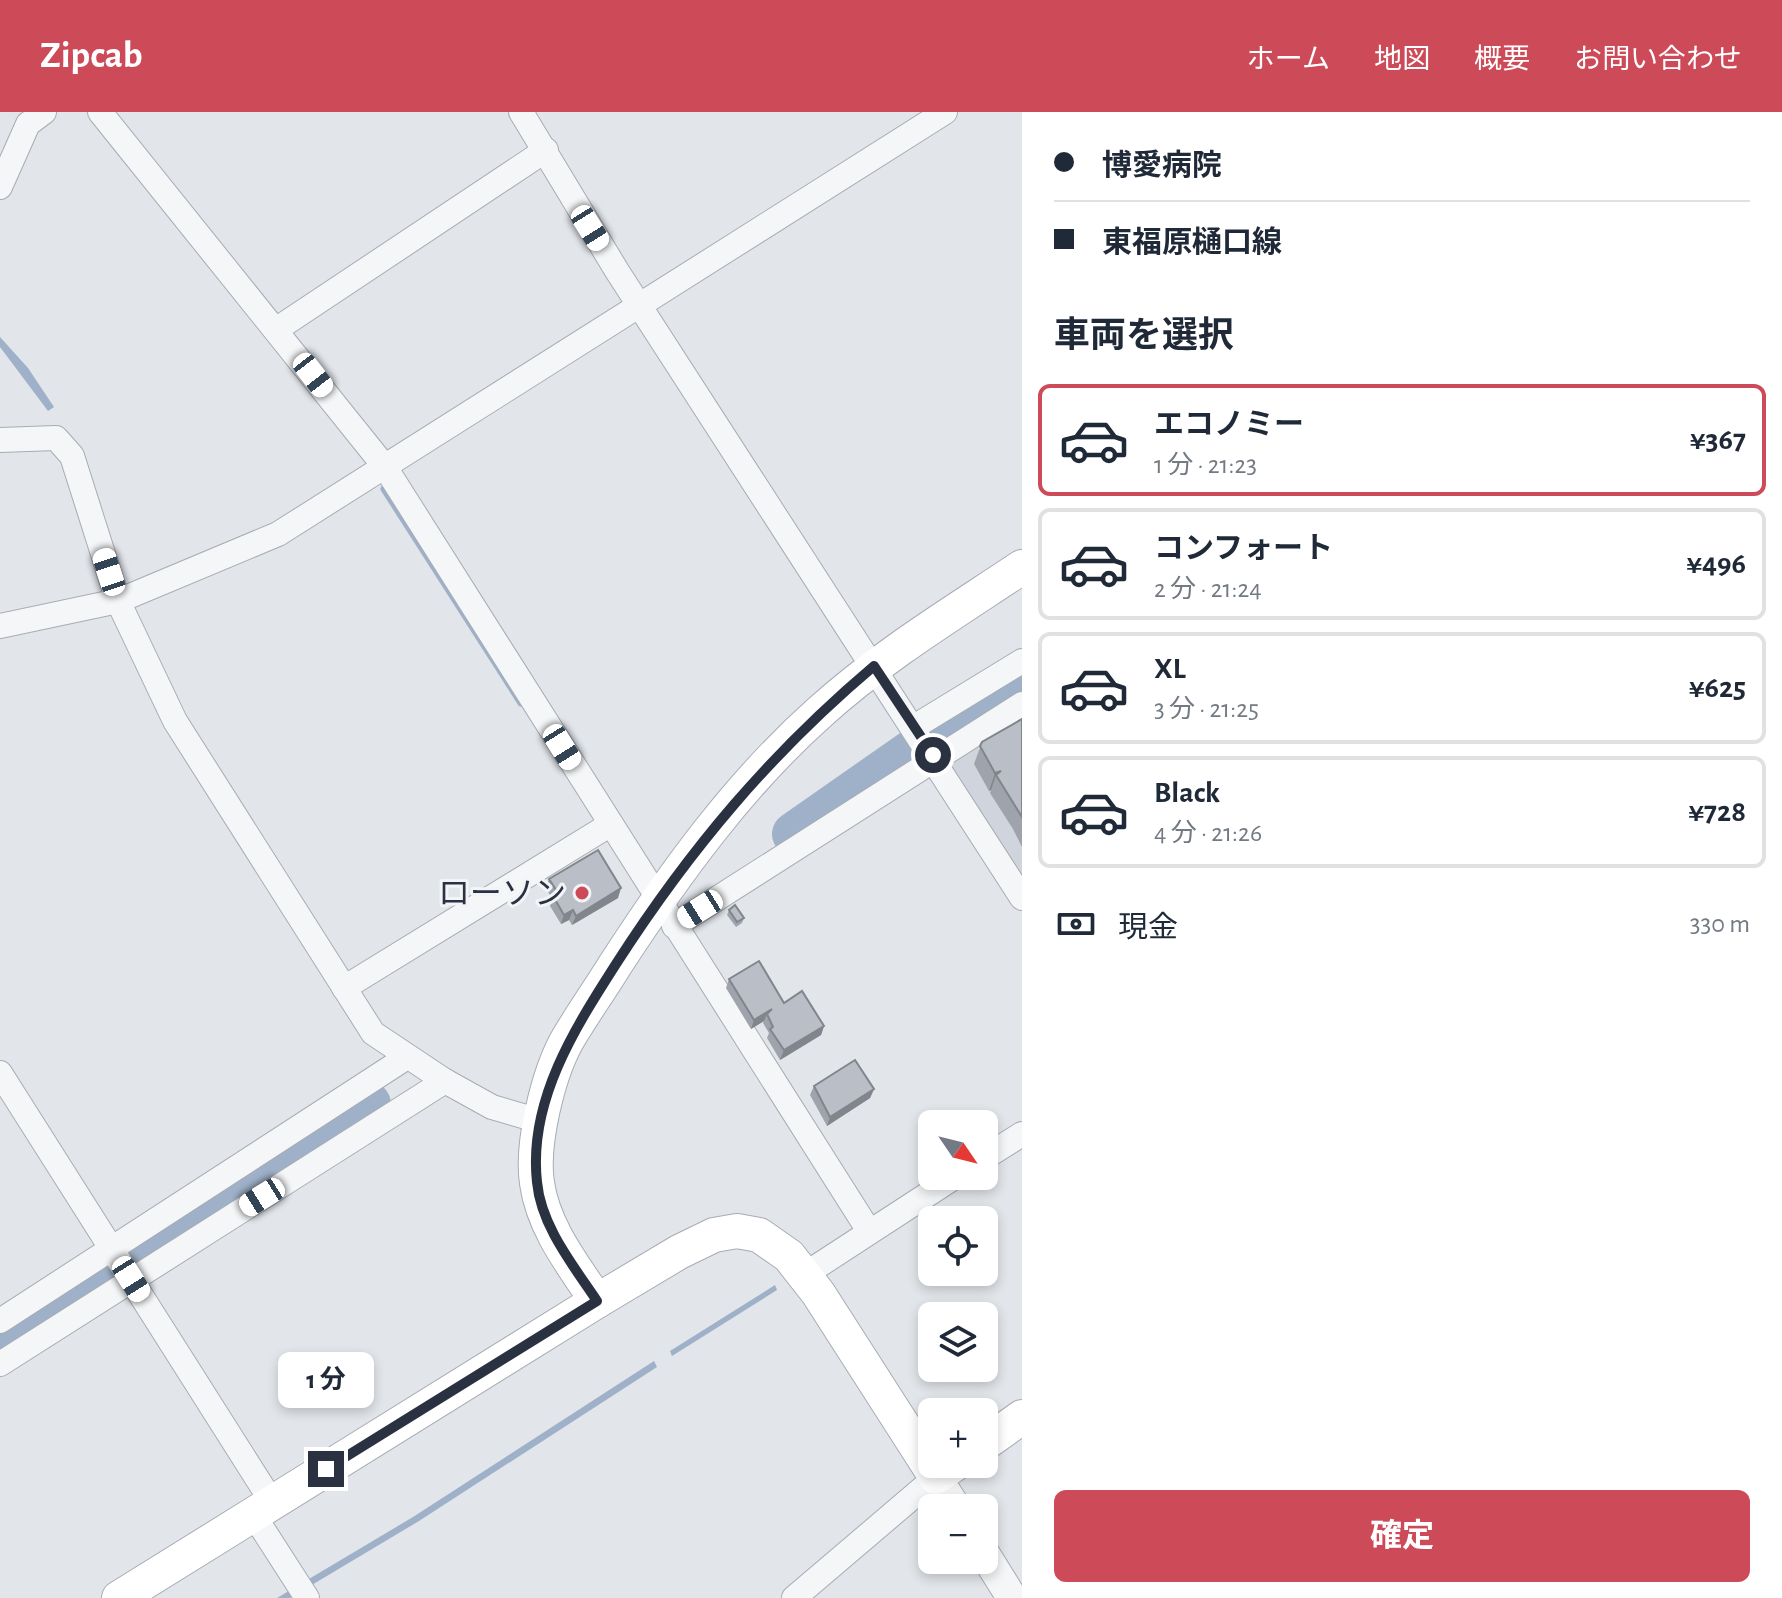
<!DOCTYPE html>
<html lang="ja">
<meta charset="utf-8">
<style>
body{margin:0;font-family:"Alegreya Sans","Noto Sans JP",sans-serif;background:#f6f6f7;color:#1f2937;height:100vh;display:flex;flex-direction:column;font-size:30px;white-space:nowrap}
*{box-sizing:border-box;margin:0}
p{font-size:26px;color:#747a83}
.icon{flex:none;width:44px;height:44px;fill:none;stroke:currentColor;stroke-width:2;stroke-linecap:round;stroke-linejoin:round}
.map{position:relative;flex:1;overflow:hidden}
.side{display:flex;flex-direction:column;background:#fff;width:760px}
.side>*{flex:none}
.banner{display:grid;align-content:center;height:176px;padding:0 32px;background:#fff}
.needle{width:52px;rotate:125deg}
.buttons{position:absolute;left:918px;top:998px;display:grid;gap:16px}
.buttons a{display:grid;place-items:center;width:80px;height:80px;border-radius:12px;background:#fff;box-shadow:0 4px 12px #0003;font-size:40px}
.end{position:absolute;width:36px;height:36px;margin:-18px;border:10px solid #2a3242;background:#fff;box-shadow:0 0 0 4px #fff}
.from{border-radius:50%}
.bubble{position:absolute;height:56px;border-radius:12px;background:#fff;box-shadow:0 4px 12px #0003;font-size:26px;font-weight:700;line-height:56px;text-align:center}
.car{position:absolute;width:24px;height:48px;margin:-24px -12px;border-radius:10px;box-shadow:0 0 6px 2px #0007;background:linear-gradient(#fff 24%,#345 0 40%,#fff 0 76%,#345 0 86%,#fff 0)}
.banner b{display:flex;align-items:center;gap:28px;height:76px;font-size:30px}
.banner b+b{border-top:2px solid #e0e1e3}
.banner i{width:20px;height:20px;background:#1f2937}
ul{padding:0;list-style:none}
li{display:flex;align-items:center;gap:24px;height:112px;margin:0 16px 12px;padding:0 16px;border:4px solid #e0e1e3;border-radius:12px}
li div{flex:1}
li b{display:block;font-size:30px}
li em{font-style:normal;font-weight:700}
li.on{border-color:#cd4a58}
li>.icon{width:72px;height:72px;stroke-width:1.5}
h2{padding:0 32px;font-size:36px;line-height:96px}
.pay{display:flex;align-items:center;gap:20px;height:88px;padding:0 32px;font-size:30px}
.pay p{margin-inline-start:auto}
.button{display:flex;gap:16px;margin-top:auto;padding:16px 32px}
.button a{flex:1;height:92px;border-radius:12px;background:#cd4a58;color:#fff;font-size:32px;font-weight:700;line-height:92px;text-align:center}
header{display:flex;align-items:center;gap:48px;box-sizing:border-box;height:112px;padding:0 40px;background:#cd4a58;color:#fff}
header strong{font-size:38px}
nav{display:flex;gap:44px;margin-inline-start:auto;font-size:28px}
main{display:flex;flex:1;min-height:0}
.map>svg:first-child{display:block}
</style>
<header>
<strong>Zipcab</strong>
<nav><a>ホーム</a><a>地図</a><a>概要</a><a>お問い合わせ</a></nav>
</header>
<main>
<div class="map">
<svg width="1022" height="1486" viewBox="0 0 1022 1486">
<rect width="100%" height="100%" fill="#e2e5ea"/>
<path fill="#d0d4dc" d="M1022,601V770L948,655L950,647Z"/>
<g fill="#9eb1c9">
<path d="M0,225L28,256L54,295L48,299L0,235Z"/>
<path d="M775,1173L777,1178L672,1244L670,1239Z"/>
<path d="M654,1249L657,1255L419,1409L290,1486H277L413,1405Z"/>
</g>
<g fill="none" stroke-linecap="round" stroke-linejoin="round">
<path stroke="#9eb1c9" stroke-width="7" d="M384,377L521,591"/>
<g stroke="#9eb1c9" stroke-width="44">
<path d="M794,722L950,613L1022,567"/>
<path d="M0,1225L369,992"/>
</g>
<defs>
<g id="minor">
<path d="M100,0L385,355L869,1119"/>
<path d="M521,0L617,159L1022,786"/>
<path d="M0,75L28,12L44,0"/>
<path d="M277,217L546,38"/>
<path d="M0,328L56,326L72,344L118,489L175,609L373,921L445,969L492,995L540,1009"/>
<path d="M0,514L118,489L278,422L945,0"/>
<path d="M914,615L1022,549"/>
<path d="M674,814L1022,592"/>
<path d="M344,876L611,712"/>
<path d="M0,961L272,1390"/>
<path d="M984,1046L1022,1022"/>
<path d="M804,1163L956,1064"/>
<path d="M0,1209L407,945"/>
<path d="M0,1252L445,969"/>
<path d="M253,1402L307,1486"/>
<path d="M794,1486L936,1365"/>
</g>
<g id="tertiary">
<path d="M936,1365L956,1396"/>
<path d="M984,1441L1012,1486"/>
</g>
<g id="secondary">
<path d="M597,1189C573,1153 543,1115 537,1071C531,1032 548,964 566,930C581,904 599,879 615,853C674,762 739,672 820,600C882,544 953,501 1022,455"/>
<path d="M984,1332L1022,1305"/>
<path d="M119,1486L597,1189L679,1140L714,1123L737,1119L759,1123L789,1144L818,1181L936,1365L955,1352"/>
</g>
</defs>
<use href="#minor" stroke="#a7acb4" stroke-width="26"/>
<use href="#tertiary" stroke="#a7acb4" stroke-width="32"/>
<use href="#secondary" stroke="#a7acb4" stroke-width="36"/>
<use href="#minor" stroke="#f5f6f8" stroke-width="24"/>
<use href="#tertiary" stroke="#f5f6f8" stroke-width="30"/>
<use href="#secondary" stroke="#fff" stroke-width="34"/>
</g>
<g fill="#9fa3ab">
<path d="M1022,607V735L1013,717L990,681L991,678L989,679L974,652L982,630Z"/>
<path d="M549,767L618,786L572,813L569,808L561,812L550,794L552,787L546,776Z"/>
<path d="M729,798L744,806L742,811L736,815L727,803Z"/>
<path d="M729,867L784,891L824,914L821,923L780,948L767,926L769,921L763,911L764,909L751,917L726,876Z"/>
<path d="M814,974L874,977L870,986L827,1014L810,983Z"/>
</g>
<g fill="#82858b">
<path d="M1001,659L996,663L991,678L989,679L995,661Z"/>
<path d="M621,776L618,786L572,813L576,804Z"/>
<path d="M573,798L569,808L561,812L564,803Z"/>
<path d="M772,897L767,902L764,909L751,917L754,908Z"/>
<path d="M824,914L821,923L780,948L784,938Z"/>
<path d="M874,977L870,986L827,1014L830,1005Z"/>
</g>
<g fill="#b9bec7" stroke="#82858b" stroke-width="2">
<path d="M1022,607V705L996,663L1001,659L995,661L980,634L982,630Z"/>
<path d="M598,738L621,776L576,804L573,798L564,803L553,784L558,781L549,767Z"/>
<path d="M735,793L744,806L737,810L729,798Z"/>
<path d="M759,849L784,891L802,879L824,914L784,938L770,917L773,915L767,902L772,897L754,908L729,867Z"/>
<path d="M855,948L874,977L830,1005L814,974Z"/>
</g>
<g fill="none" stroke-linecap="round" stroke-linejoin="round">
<path stroke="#2a3242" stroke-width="10" d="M326,1357L597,1189C573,1153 541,1114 537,1070C528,989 575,916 616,852C690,737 770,642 874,554L933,643"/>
</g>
<circle fill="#cd4a58" stroke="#f2f4f8" stroke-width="3" cx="582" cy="781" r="8"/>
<g text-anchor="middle" stroke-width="6" stroke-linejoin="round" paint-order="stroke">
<g font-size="32" fill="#2a3242" stroke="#f2f4f8" text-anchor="end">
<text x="566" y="792">ローソン</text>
</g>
</g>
</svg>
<div class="buttons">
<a><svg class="needle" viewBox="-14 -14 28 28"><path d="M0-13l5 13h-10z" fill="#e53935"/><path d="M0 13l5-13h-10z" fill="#747a83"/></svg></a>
<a><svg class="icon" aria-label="locate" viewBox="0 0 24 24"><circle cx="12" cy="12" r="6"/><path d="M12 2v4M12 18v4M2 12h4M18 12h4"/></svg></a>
<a><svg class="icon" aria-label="layers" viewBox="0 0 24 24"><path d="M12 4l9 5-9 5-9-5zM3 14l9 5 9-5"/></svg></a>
<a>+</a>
<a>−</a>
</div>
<i class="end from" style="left:933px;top:643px"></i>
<i class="end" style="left:326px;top:1357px"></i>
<div class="bubble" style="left:278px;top:1240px;width:96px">1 分</div>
<i class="car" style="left:590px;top:116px;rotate:148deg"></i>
<i class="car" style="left:313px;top:263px;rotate:142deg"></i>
<i class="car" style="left:109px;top:460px;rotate:342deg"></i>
<i class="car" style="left:562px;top:635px;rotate:148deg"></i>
<i class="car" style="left:700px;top:797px;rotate:238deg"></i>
<i class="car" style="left:262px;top:1085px;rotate:238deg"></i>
<i class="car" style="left:131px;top:1167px;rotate:148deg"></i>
</div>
<section class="side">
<div class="banner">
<b><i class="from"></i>博愛病院</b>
<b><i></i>東福原樋口線</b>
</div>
<h2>車両を選択</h2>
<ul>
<li class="on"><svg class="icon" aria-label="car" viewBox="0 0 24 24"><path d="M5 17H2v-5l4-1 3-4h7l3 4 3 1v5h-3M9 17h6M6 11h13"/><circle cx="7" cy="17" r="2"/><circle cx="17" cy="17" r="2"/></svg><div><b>エコノミー</b><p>1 分 · 21:23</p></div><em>¥367</em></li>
<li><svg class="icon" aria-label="car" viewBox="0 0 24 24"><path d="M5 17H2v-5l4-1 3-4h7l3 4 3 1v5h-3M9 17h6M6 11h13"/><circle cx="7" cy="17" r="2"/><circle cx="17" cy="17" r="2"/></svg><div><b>コンフォート</b><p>2 分 · 21:24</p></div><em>¥496</em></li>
<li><svg class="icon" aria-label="car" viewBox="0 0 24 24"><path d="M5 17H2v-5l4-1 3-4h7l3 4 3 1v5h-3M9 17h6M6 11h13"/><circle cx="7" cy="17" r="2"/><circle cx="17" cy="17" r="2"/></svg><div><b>XL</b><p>3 分 · 21:25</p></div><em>¥625</em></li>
<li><svg class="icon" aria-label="car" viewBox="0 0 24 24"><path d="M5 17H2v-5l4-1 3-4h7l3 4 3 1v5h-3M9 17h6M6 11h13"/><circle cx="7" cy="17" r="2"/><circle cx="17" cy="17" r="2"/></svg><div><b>Black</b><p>4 分 · 21:26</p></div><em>¥728</em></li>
</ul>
<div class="pay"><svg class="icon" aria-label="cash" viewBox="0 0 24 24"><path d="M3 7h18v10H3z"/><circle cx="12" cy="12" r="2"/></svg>現金<p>330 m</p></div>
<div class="button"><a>確定</a></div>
</section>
</main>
